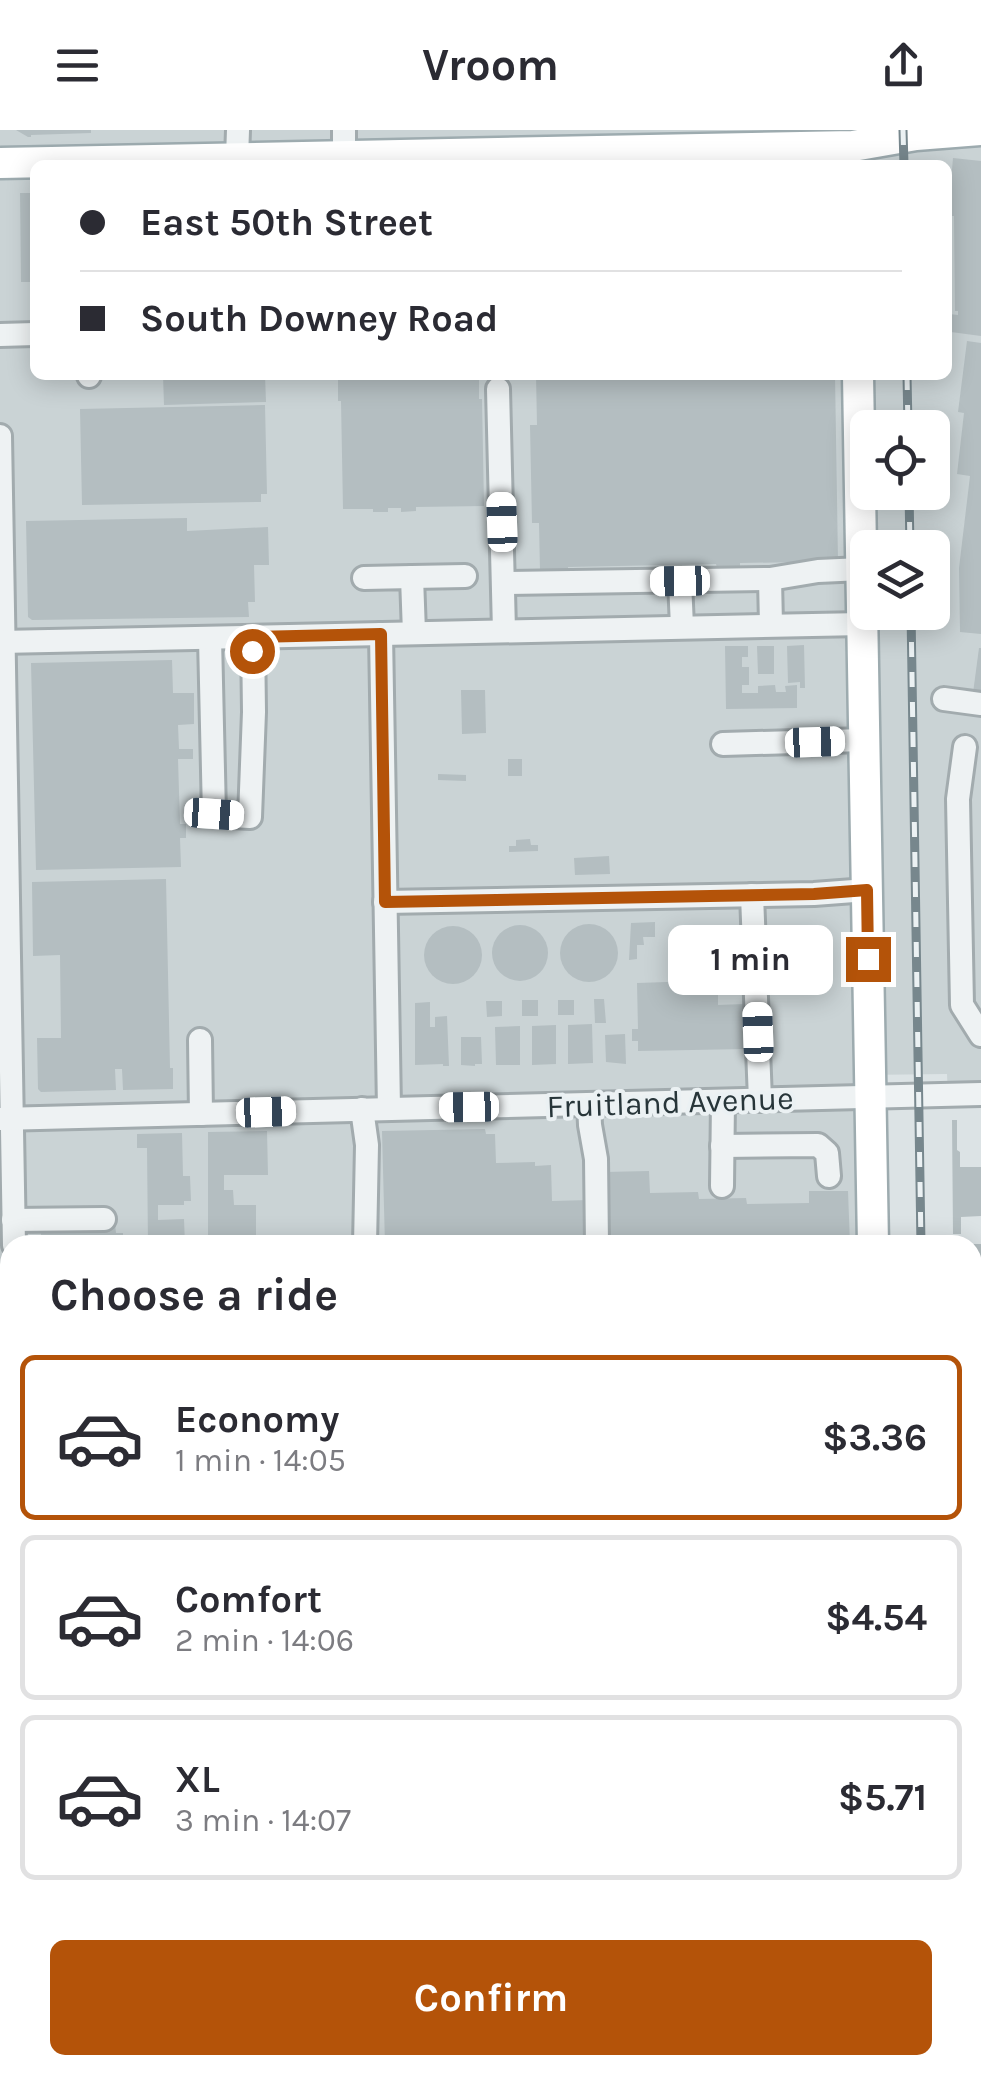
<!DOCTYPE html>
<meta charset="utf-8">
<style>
body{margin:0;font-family:Karla,sans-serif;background:#f7f7f7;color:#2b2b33;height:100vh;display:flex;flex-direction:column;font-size:38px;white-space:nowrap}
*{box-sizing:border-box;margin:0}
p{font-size:32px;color:#7c7c81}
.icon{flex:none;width:55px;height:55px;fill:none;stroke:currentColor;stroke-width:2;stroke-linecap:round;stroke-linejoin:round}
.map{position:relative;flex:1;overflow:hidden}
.sheet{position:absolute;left:0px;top:1105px;width:982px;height:840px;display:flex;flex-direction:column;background:#fff;border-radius:30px 30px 0 0;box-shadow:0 5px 25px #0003}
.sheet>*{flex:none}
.top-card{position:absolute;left:30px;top:30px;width:922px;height:220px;border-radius:15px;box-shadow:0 5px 25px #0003;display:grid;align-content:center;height:220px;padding:0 50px;background:#fff}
.buttons{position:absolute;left:850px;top:280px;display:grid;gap:20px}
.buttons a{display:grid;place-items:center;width:100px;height:100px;border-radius:15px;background:#fff;box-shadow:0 5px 25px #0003;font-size:50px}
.end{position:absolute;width:45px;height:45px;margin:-22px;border:12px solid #b45309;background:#fff;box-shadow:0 0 0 5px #fff}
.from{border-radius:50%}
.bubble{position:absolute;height:70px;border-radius:15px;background:#fff;box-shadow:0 5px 25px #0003;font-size:32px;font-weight:700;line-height:70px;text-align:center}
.car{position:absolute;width:30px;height:60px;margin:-30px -15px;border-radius:12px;box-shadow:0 0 8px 2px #0007;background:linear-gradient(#fff 24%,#345 0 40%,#fff 0 76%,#345 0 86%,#fff 0)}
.top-card b{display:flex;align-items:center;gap:35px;height:95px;font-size:38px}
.top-card b+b{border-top:2px solid #e1e1e2}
.top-card i{width:25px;height:25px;background:#2b2b33}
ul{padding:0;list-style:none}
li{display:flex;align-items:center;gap:30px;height:165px;margin:0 20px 15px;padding:0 30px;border:5px solid #e1e1e2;border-radius:15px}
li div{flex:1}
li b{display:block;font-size:38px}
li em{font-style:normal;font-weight:700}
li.on{border-color:#b45309}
li>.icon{width:90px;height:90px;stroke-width:1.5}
h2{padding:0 50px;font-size:45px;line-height:120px}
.button{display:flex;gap:20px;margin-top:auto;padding:20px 50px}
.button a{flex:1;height:115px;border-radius:15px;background:#b45309;color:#fff;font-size:40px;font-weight:700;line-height:115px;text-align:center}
header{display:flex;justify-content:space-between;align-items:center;height:130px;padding:0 50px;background:#fff;font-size:45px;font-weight:700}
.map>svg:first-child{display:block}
</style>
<header><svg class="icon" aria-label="menu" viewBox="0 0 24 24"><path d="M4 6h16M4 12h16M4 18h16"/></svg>Vroom<svg class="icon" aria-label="share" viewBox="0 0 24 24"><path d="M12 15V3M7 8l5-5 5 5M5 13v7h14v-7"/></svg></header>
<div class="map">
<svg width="981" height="1945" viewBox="0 0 981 1945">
<rect width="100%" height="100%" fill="#dce3e5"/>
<path fill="#cad3d5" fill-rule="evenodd" d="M0,0H981V968H948L947,944L863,945L865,1115H10V1935H880V1945H0ZM35,35H948V245H35ZM868,298H932V362H868ZM868,418H932V482H868Z"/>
<g fill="#b4bec1">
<path d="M16,0H91V3L31,5V7H28Z"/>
<path d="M953,28L981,31V206L951,202L949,184L958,185V181H955L954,86H948Z"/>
<path d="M20,63H35V152H21Z"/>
<path d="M967,211L981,213V504L960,502L959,438L970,346L957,344L964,283L958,282Z"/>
<path d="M163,245H265L266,272L164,275Z"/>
<path d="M338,245H479V269H482L484,376L416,377V381L401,382V378H388V382H373V379H343L341,271H338Z"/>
<path d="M536,245H835L838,431L803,436V432L740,433V437L717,438L716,434L568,437V441H540L539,393H532L530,295H537Z"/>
<path d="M265,275L267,364H261V372L82,375L80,279Z"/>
<path d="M187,388V401L268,397L269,435H254L255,472H248L249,487L32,490L28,487L26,391Z"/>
<path d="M804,515L805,558H800V552L788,553L787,516Z"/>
<path d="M725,516H748V527H742V537H749V555H742V563H758V556L775,555L776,562H786L785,556L797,555V578L726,579Z"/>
<path d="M757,516H774V544H758Z"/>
<path d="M979,518H981V570L973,563Z"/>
<path d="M172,530L173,563H194V594L178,595L179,619H193V629H178L180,694H186V708H180L181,737L36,740L31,533Z"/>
<path d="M461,560H485L486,603L462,604Z"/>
<rect x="508" y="629" width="14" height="17"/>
<path d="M438,644L466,645V651L438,650Z"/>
<path d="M530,709L531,715H538V721L509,722V716H516V710Z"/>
<path d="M609,726L610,744L575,745L574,728Z"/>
<path d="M166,749L170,938H173V959L123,960L122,939H115L116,960L41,962L38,959L37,908H61L60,825L33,826L32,752Z"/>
<path d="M655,792V807H643L644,815H637V829L629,830L631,793Z"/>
<circle cx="589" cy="823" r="29"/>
<circle cx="520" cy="823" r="28"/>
<circle cx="453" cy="825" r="29"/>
<path d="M727,850V861H718V875L745,874L746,919L638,921V911H632V899H638L637,853Z"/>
<path d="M594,869H604L606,893H595Z"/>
<rect x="522" y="870" width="16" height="16"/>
<rect x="558" y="870" width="16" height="15"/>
<path d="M486,871H502V886L487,887Z"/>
<path d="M430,872V897H435V887L447,886L449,936H443V934L415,935V873Z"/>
<path d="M592,894L593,933L568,934V895Z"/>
<path d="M556,895V934L532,935V896Z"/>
<path d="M520,896V935H496L495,897Z"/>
<path d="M625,904L626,934L606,932L605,905Z"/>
<path d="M461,907H481L482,934H475V936L461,935Z"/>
<path d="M952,990H957V1020L960,1022V1037H981V1086L961,1087V1104H953Z"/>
<path d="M485,999L486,1004H495L496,1033L535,1032V1036L551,1035L552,1071L590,1070L591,1115H385L382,1001Z"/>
<path d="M267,1001L268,1045H224V1060H233L234,1075H256V1115H208V1002Z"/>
<path d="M182,1003L183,1046H190L191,1071H184V1075H158V1090L184,1089L185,1115H148L147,1018H137V1004Z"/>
<path d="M649,1041L650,1063L698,1062L699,1069L746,1068L747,1074L809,1073V1061H848L850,1115H607L605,1042Z"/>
<path d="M115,1094L116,1103H123V1115H41V1095Z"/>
<rect x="972" y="1114" width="9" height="66"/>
<path d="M972,1272L981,1278V1289L972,1295Z"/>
<path d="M978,1312H981V1349L972,1347V1314Z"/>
<rect x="972" y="1448" width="9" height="19"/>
<path d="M0,1470H3L4,1503H0Z"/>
<path d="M972,1478H981V1497L972,1498Z"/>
<path d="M972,1502H981V1945H967V1935H972Z"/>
<path d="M0,1611H6L10,1838H0Z"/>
<rect x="0" y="1930" width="10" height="15"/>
<path d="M858,1935H864V1945H672V1939Z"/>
</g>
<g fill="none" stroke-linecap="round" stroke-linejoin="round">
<defs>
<g id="minor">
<path d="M344,0V26"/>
<path d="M237,28L238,0"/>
<path d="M0,205L35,204"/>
<path d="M89,245V246"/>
<path d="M498,259L504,501"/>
<path d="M0,306L14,1115"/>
<path d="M412,447L465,446"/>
<path d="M364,448L412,447L414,503"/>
<path d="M770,449L771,495"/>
<path d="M680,451L682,497"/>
<path d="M504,453L770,449L818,441L862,439"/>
<path d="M381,504L389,979"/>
<path d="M210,508L214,685L250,687L254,582L253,507"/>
<path d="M0,512L863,494"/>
<path d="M944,569L981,574"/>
<path d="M723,614L864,610"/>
<path d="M965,617L958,669L962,875L981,905"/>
<path d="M752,765L760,970"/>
<path d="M385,772L814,764L867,760"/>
<path d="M200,910L201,984"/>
<path d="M589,974L590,995L596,1029L597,1115"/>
<path d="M362,979L367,1015L365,1115"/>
<path d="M0,989L981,964"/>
<path d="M722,1016L818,1015L827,1023L829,1046"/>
<path d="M722,1056L723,971"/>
<path d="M13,1090L104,1089"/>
<path d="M0,1228H10"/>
<path d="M0,1276H10"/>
<path d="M980,1367L981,1402"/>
<path d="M980,1402V1437"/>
<path d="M980,1475H981"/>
<path d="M0,1525H10"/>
<path d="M0,1562H10"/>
<path d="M0,1856H10"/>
<path d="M31,1935L32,1945"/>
<path d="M646,1945V1935"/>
</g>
<g id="major">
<path d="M0,33L853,16L916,5L981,0"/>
<path d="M858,245L873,1115"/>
<path d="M895,1935V1945"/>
</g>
</defs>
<use href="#minor" stroke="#a2abae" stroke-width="28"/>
<use href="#major" stroke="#9dabaf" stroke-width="35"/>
<use href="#minor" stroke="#eef2f3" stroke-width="22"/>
<use href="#major" stroke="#fff" stroke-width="30"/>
<defs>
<g id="rail">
<path d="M903,0L904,35"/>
<path d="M907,245L908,298"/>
<path d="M909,362L910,418"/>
<path d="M911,482L921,1115"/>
<path d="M937,1935V1945"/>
</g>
</defs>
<use href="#rail" stroke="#77878d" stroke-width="9"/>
<use href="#rail" stroke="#ebf1f3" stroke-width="5" stroke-dasharray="15" stroke-linecap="butt"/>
</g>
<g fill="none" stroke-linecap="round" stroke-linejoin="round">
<path stroke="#b45309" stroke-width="12" d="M252,521V507L381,504L385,772L814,764L867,760L868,829"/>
</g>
<g text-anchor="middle" stroke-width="8" stroke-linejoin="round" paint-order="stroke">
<g font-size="32" fill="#273539" stroke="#ebf1f3">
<text transform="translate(670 972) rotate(-2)" y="11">Fruitland Avenue</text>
</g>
</g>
</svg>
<div class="buttons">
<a><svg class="icon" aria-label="locate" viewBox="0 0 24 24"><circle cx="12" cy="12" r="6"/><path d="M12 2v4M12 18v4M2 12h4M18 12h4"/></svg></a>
<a><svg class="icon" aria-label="layers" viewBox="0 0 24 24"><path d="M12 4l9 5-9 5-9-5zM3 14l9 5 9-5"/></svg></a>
</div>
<i class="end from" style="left:252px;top:521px"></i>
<i class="end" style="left:868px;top:829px"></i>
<div class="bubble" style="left:668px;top:795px;width:165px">1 min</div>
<i class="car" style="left:502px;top:392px;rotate:358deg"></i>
<i class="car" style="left:680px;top:451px;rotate:269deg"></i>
<i class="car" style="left:815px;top:612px;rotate:88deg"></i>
<i class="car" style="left:214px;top:684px;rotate:94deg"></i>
<i class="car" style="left:758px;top:902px;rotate:358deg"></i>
<i class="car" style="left:469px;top:977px;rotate:269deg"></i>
<i class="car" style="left:266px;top:982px;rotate:88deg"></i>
<div class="top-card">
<b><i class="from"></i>East 50th Street</b>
<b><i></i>South Downey Road</b>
</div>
<section class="sheet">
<h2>Choose a ride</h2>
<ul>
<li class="on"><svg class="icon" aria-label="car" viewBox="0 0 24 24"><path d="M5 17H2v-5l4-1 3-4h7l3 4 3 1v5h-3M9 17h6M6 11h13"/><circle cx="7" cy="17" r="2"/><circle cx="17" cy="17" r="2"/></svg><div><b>Economy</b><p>1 min · 14:05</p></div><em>$3.36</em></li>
<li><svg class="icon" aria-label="car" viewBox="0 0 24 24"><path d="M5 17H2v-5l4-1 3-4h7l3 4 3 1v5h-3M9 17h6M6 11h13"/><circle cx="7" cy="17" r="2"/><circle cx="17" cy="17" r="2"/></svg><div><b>Comfort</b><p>2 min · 14:06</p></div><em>$4.54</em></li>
<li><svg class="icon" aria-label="car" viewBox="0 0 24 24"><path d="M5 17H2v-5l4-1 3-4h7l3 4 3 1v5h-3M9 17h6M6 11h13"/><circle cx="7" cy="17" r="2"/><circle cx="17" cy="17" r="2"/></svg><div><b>XL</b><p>3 min · 14:07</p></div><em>$5.71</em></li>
</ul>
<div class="button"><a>Confirm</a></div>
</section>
</div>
